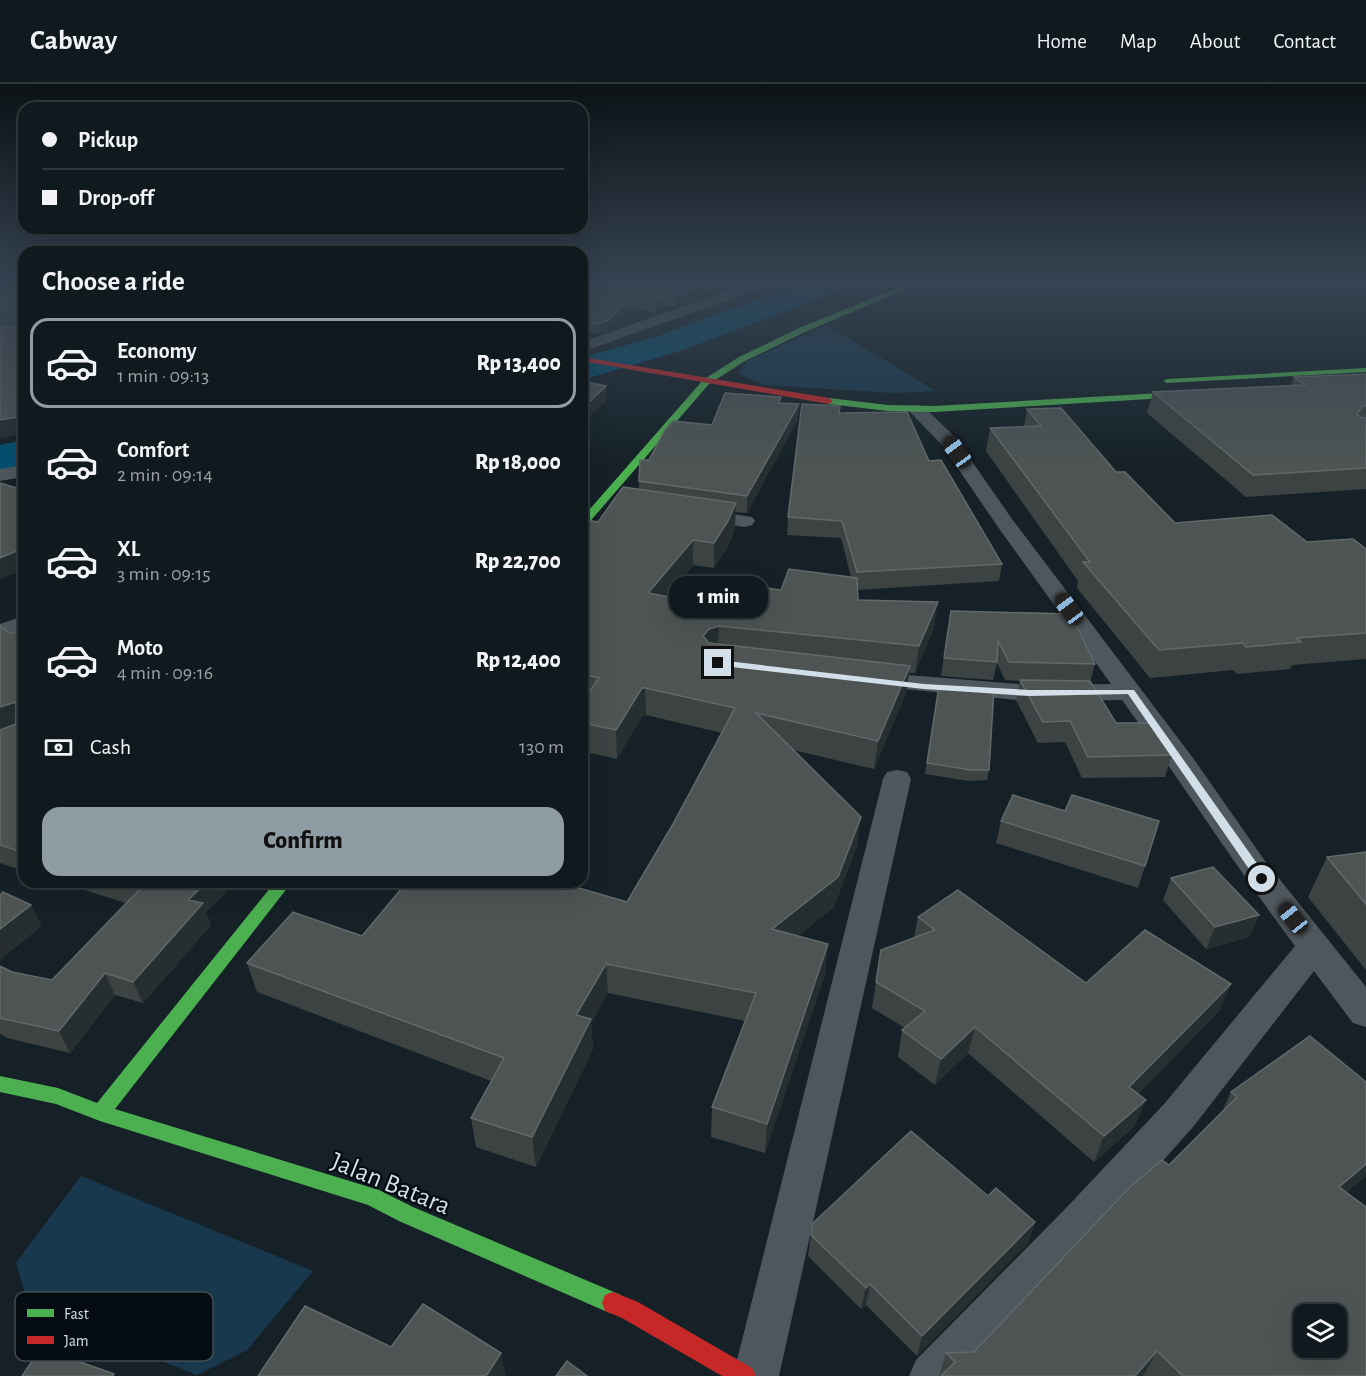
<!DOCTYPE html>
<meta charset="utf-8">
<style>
body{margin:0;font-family:"Alegreya Sans",sans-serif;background:#1e262a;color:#f1f3f6;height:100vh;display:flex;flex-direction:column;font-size:22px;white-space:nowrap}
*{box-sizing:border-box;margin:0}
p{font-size:20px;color:#9ca0a4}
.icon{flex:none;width:33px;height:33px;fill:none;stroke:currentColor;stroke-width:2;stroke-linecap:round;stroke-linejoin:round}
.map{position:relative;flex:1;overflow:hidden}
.sheet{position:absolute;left:18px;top:162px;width:570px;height:642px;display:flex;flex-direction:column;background:#10191d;border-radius:18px;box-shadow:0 6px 24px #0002,0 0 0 2px #30383b}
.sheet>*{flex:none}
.banner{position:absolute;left:18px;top:18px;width:570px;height:132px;border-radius:18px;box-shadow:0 6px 24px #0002,0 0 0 2px #30383b;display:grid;align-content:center;height:132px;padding:0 24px;background:#10191d}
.buttons{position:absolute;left:1293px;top:1220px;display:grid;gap:12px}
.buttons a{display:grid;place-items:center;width:54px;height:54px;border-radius:12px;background:#10191d;box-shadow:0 6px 24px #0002,0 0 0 2px #30383b;font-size:30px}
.end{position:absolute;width:27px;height:27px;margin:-14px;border:8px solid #d2dfe8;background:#111;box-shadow:0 0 0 3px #111}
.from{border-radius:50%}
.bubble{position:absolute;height:42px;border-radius:18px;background:#10191d;box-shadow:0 6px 24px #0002,0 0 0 2px #30383b;font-size:20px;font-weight:800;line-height:42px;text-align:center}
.car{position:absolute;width:18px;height:36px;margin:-18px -9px;border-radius:8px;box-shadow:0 0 4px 2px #0007;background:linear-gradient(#222 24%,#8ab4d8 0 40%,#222 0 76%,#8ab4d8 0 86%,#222 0)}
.banner b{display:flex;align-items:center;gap:21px;height:57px;font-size:22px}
.banner b+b{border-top:2px solid #30383b}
.banner i{width:15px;height:15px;background:#f1f3f6}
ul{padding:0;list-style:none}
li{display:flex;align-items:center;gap:18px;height:90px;margin:0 12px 9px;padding:0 12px;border:3px solid transparent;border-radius:18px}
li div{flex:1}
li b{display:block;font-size:22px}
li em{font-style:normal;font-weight:800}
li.selected{border-color:#909ca4}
li>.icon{width:54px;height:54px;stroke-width:1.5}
h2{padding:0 24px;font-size:27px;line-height:72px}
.pay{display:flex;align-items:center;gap:15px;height:66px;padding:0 24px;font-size:22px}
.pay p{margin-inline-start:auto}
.primary-button{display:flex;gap:12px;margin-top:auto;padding:12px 24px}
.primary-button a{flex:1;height:69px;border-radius:18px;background:#909ca4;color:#111;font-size:24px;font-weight:800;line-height:69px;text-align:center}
header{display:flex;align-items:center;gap:36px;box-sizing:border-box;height:84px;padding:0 30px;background:#10191d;border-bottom:2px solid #30383b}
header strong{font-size:28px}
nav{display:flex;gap:33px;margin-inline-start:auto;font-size:21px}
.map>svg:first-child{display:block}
</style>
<header>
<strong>Cabway</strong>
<nav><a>Home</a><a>Map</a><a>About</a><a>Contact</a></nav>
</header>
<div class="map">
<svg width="1366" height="1292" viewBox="0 0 1366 1292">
<rect width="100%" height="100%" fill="#152127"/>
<g fill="#18394d">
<path d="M827,241L936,307L894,309L764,301L738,289L747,277Z"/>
<path d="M81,1092L313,1187L247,1266L197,1291L111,1257L33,1235L16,1179Z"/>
</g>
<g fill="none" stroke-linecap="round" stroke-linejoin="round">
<g fill="#034f72" fill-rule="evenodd">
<path d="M799,200H844L840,207L680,267L582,296V273L656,253Z"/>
<path d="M24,356V382L0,387V361Z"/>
</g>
<g fill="#4e575d" fill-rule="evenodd">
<path d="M746,200H767L765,203L582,268V258Z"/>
<path d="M917,321L923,322L955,353L1012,435L1193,674L1265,777L1366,903V943L1353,939L1314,887L1193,1043L1096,1152L964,1292H909L916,1276L1066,1124L1165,1019L1295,862C1235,782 1181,697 1122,616L1029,617L862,601L858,596L862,591L871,588L1029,601L1111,600L998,443L942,361L908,326L911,322Z"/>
<path d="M24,381V393L0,397V385Z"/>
<path d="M701,425L752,433L755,437L752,441L745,443L694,435L691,431L694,427Z"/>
<path d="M24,532V547L0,555V540Z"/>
<path d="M897,686L907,688L911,695L779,1292H733L883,695L887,688Z"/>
</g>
<g fill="#4caf50" fill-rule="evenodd">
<path d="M908,200H918L805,248L745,277L709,300L586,442L582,443V434L703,296L739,273L799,244Z"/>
<path d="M1366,284V288L1167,299L1163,297L1167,295Z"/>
<path d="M1197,307L1201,310L1200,312L934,328L888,327L829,320L825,317L829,314L888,321L934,322Z"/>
<path d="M275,798H292L115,1025L379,1106L413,1123L621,1211L624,1219L621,1227L613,1230L605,1227L399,1137L368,1121L100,1037L56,1020L0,1008V992L58,1004L97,1019Z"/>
</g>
<g fill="#c62828" fill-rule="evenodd">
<path d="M582,273L829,314L833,317L829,320L582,277Z"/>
<path d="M613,1208L638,1218L752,1284L756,1292H722L622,1234L605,1227L602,1219L605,1211Z"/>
</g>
</g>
<g fill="#3d4342">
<path d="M0,200H24V349L0,354L20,243L0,242Z"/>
<path d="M582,200H739L713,209H705L701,214L688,215L676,223L662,221L656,228L629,225L607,247L599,250L582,248Z"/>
<path d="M1366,290V405L1246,413L1147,329L1153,308L1291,302L1294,293Z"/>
<path d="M781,313L780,319L798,335L747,429L735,428V444L728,462L714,484L693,481L667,513L727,524L781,506L851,493L841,454L787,451L788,433L839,329L929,377L1002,480L999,497L857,506L858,516L934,544L915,589H909L906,609L874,685L793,666L857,762L834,823L798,852L825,890L765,1069L711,1053L712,1023L745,937L608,909L591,939L593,965L536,1083L476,1063L471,1034L491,997L257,908L247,879L362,852L627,818L673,740L722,649L646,631L642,632L617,675L582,667V435L598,438L639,405V397L649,376L712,341Z"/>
<path d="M1027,325L1116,388L1175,439L1307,458L1366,465V575L1292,581L1290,585L1237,590L1233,586L1150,594L1077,504L1078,497L986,367L990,344L1024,343Z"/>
<path d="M951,527L1095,580L1090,598L1116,639L1172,671L1165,693L1082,694L1065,658L1038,659L1016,616L1020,597L1005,596L997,579L993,596L941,592Z"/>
<path d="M0,542L11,550L24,544V787L0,779Z"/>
<path d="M939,602L989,686L987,696L969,697L925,690Z"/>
<path d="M1065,727L1145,782L1138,804L996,759L1001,737Z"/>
<path d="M1366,768V886L1308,813L1327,773Z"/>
<path d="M1171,794L1259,831L1249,853L1206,865L1163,816Z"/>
<path d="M59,798H236L206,828L211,841L143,919L115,911L70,969L7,954L0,950V882L12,888L52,896L126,819Z"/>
<path d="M918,833L1086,899L1220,926L1138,1010L1135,1042L1094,1078L968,969L935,1001L898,973L902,946L905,944L872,924L881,866L914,854Z"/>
<path d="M1366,998V1092L1346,1108L1366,1292H939L946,1269L974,1268L1169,1081L1221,1030L1231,1008Z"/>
<path d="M988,1112L1035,1138L1028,1159L917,1272L866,1221L861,1225L808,1172L811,1151Z"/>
</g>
<g fill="#262e2f">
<path d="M705,200V209L701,214L688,215L676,223V213L688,206Z"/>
<path d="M713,200H739L713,209Z"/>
<path d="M662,212V221L656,228V218Z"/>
<path d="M629,216V225L607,247L599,250L598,240Z"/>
<path d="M606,302L607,316L582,340V325Z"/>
<path d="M799,320L798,335L747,429V412Z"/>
<path d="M24,332V349L0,354V336Z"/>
<path d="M736,419L735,444L728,462L714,484V459Z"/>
<path d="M693,456V481L649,536L648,509Z"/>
<path d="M24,464V486L0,495V474Z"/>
<path d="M938,518L934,544L915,589L919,562Z"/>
<path d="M719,542L718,569L703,552L709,545Z"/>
<path d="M910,582L906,609L874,685L878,657Z"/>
<path d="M642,604H645L646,631L642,632L617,675L616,646Z"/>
<path d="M16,618L24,639L0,646V623Z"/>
<path d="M861,733L857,762L834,823L770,875L772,845Z"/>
<path d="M207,798H236L206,828L211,841L143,919L133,898L188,816Z"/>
<path d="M31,821L42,842L0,876V845Z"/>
<path d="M1259,831L1249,853L1206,865L1215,843Z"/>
<path d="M828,860L825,890L765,1069L767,1040Z"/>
<path d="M606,880L608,909L591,939L593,965L536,1083L532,1053L576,931Z"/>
<path d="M105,889L115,911L70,969L59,947Z"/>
<path d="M1231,900L1220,926L1119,1029L1129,1003Z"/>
<path d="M975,943L968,969L935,1001L941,975Z"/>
<path d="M1146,1016L1135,1042L1094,1078L1104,1052Z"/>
<path d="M1366,1080V1092L1322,1129L1339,1103Z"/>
<path d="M1035,1138L1028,1159L917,1272L922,1252Z"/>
<path d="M870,1200L866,1221L861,1225L866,1204Z"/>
<path d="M1157,1267L1143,1292H1135Z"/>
<path d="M501,1269L506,1292H486Z"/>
</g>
<g fill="#4d5453" stroke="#62696b" stroke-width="1.5" fill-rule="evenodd">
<path d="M0,200H24V332L0,336V243H20L21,228H0Z"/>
<path d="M582,200H705L701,204L688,206L676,213L662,212L656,218L629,216L607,237L598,240L582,238Z"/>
<path d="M1366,290V322H1362L1357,330L1362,334H1366V384L1253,391L1153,308L1305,301L1294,293Z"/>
<path d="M582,297L606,302L582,325Z"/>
<path d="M725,309L781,313L779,319L799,320L747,412L639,397L640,376H649L665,346L673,337L712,341Z"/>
<path d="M802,320L840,322L839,329L907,328L929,377L941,376L1002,480L857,488L842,437L788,433Z"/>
<path d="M1061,324L1116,388H1125L1175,439L1272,431L1307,458L1353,455L1366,465V549L1297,554L1301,558L1246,563L1243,559L1159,566L1083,478H1090L990,344L1041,342L1027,325Z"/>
<path d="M0,399L24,406V464L0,474Z"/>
<path d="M623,403L736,419L728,437L714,459L693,456L648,509L727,524L736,500L781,506L789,485L857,494L858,516L938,518L919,562L719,542L709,545L703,552L709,559L910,582L878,657L756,629L861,733L838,793L772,845L828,860L767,1040L712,1023L756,909L606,880L576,931L591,935L532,1053L471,1034L504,974L247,879L293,828L362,852L407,798H558L627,818L673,740L735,624L645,604H642L616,646L582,639V618L599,594L582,590V435L598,438Z"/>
<path d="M951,527L1071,530L1095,580L1009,578L998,557L997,578L944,574Z"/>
<path d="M0,542L11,550L24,544V769L0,761V646L16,640V618L0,623Z"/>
<path d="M1020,596L1090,597L1116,639H1153L1172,671L1088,673L1070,637L1043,638Z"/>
<path d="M939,602L994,605L989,686H971L927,679Z"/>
<path d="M1013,711L1065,727L1072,711L1159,737L1145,782L1001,737Z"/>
<path d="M1366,768V820L1327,773Z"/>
<path d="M1213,783L1259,831L1215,843L1171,794Z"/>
<path d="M118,798H207L188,816L203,819L133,898L105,889L59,947L0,934V882L12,888L52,896L140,805Z"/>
<path d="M958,806L1086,899L1145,846L1231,900L1129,1003L1146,1016L1104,1052L975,943L941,975L902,946L925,927L876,898L881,866L935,846L918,833Z"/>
<path d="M3,808L31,821L0,845V811Z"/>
<path d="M1310,952L1366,998V1080L1339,1103L1366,1123V1292H1183L1157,1267L1135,1292H941L955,1278L946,1269L974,1268L1129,1104L1162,1076L1169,1081L1237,1013L1231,1008ZM1304,1230H1336V1263H1304Z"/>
<path d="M911,1047L988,1112L996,1104L1035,1138L922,1252L870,1200L866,1204L811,1151L813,1139Z"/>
<path d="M423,1220L501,1269L486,1292H258L305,1222L391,1263Z"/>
<path d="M41,1264L114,1290L113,1292H22Z"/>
<path d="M567,1277L587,1292H556Z"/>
</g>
<linearGradient id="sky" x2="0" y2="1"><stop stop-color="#0c1215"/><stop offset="0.52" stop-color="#354352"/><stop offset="1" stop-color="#354352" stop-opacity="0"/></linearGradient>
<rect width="1366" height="381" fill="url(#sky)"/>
<path fill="#d2dfe8" d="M718,576L924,600L1029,606H1134L1268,795L1266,798H1258L1128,610L1029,612L924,605L714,581V577Z"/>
<g text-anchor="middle" stroke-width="4.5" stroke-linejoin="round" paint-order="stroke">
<g font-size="27" fill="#d2dfe8" stroke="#040b11">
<text transform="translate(391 1099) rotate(22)" y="9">Jalan Batara</text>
</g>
</g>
<rect x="15" y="1208" width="198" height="69" rx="9" fill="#040b11" stroke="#424b52" stroke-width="1.5"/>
<rect x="27" y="1225" width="27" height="8" fill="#4caf50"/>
<rect x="27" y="1252" width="27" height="8" fill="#c62828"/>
<g font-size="16" fill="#d2dfe8">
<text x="64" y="1235">Fast</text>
<text x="64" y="1262">Jam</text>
</g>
</svg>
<div class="buttons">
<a><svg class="icon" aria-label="layers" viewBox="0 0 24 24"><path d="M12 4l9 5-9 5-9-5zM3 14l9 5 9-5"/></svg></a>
</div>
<i class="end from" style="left:1262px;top:795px"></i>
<i class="end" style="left:718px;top:579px"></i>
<div class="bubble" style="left:669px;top:492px;width:99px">1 min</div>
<i class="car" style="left:957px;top:368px;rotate:324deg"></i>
<i class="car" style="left:1069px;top:525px;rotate:323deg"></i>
<i class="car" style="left:1293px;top:834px;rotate:321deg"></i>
<div class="banner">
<b><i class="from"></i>Pickup</b>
<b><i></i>Drop-off</b>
</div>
<section class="sheet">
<h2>Choose a ride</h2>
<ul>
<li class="selected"><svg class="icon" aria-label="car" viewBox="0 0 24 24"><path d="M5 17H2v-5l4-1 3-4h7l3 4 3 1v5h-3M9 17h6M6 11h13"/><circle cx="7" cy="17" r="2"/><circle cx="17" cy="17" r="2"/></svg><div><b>Economy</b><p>1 min · 09:13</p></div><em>Rp 13,400</em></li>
<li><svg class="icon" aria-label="car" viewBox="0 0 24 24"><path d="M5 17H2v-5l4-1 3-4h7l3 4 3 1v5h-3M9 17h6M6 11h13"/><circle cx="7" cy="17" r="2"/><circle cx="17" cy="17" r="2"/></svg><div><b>Comfort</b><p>2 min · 09:14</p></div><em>Rp 18,000</em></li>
<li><svg class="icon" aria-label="car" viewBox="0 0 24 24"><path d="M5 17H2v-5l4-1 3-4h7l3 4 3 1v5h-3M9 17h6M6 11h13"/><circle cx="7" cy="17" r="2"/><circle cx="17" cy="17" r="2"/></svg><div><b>XL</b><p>3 min · 09:15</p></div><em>Rp 22,700</em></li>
<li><svg class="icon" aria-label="car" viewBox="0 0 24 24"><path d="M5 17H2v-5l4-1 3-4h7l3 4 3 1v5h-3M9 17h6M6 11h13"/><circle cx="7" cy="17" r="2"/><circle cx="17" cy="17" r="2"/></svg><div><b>Moto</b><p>4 min · 09:16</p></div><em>Rp 12,400</em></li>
</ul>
<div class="pay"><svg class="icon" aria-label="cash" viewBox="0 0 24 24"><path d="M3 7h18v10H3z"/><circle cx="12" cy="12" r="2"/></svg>Cash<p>130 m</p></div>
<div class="primary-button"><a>Confirm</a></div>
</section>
</div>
